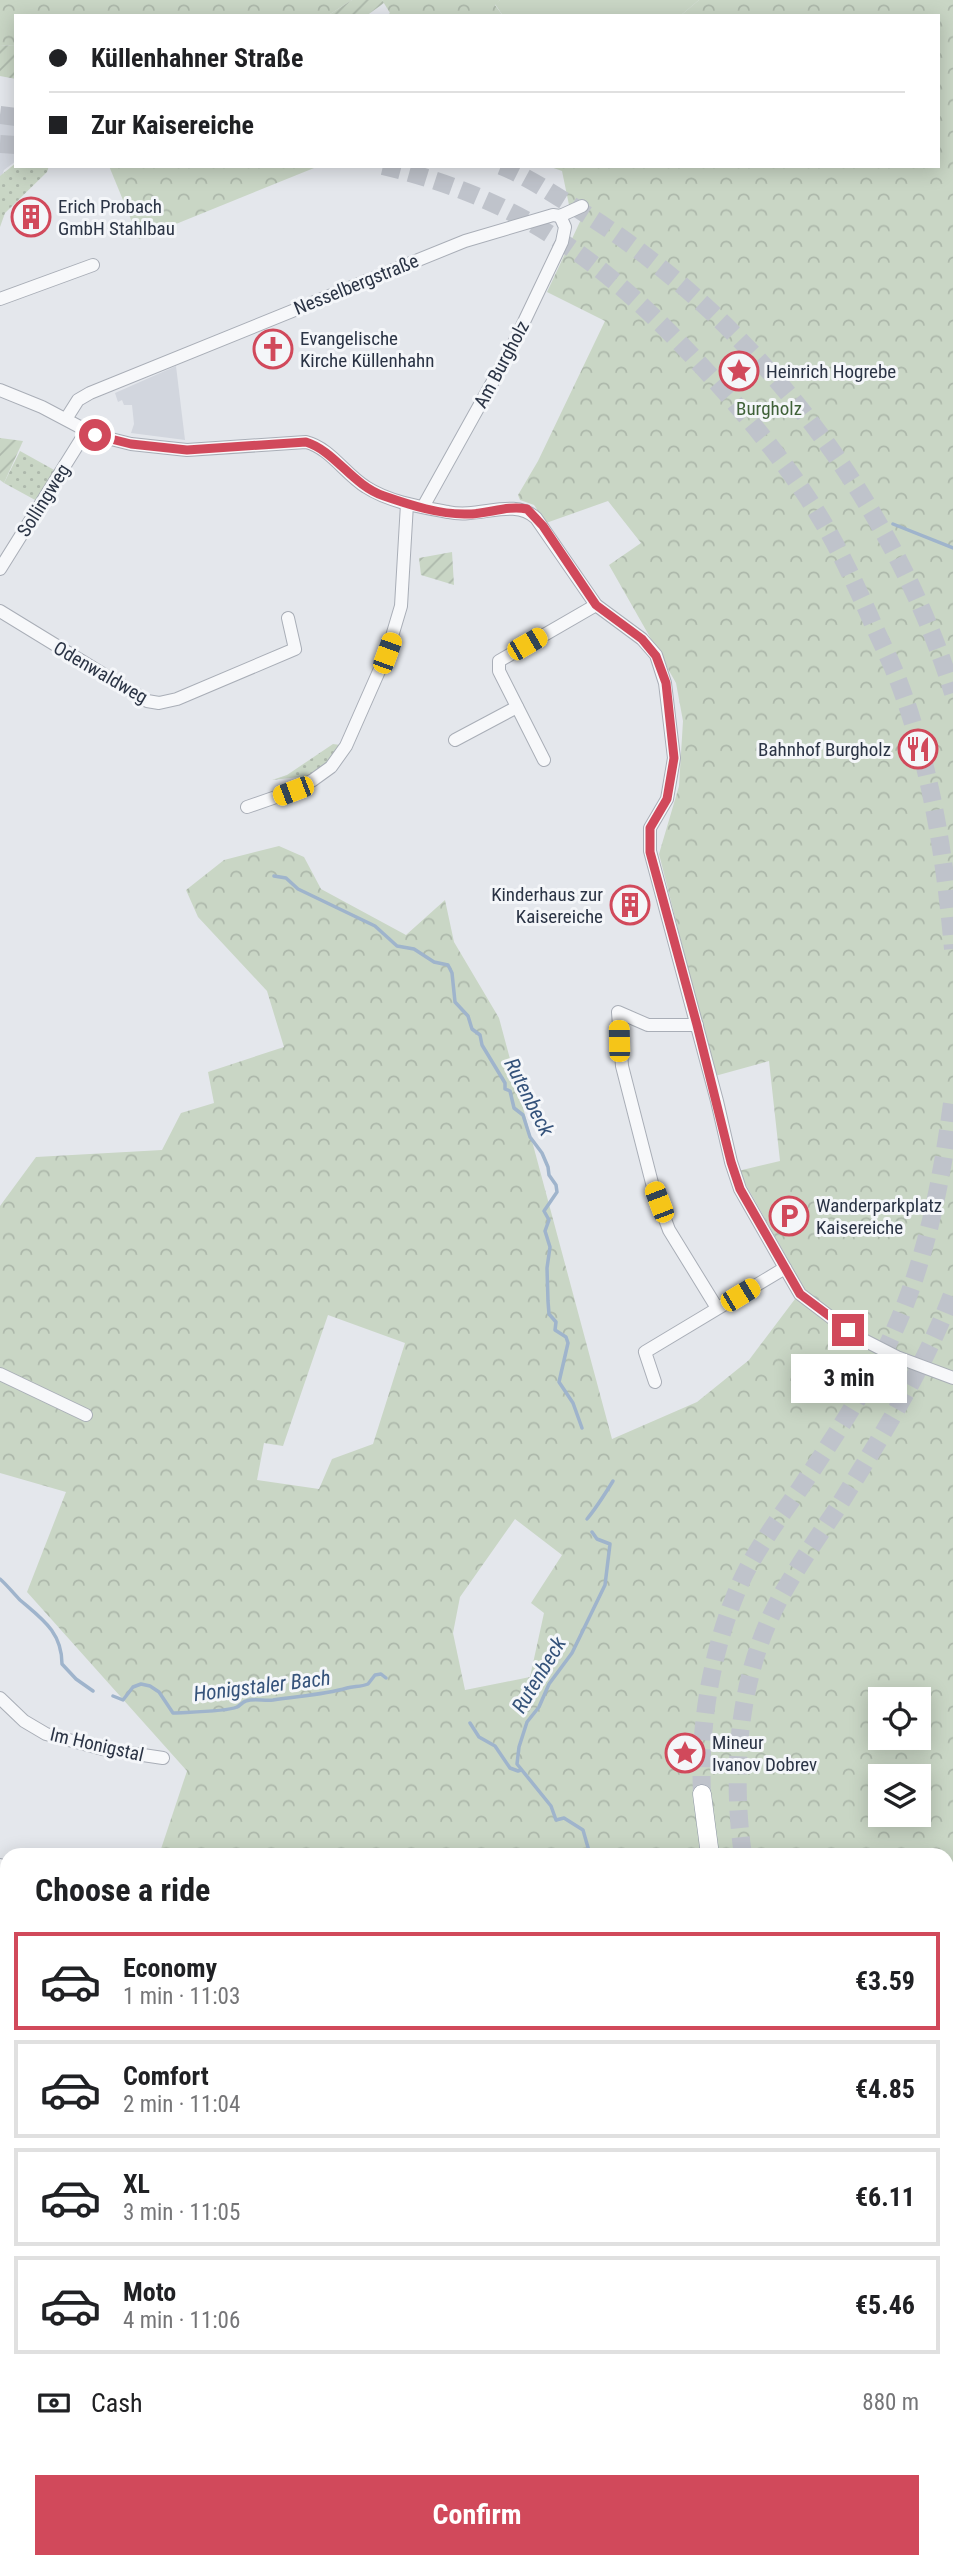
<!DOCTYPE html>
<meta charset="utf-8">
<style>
body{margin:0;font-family:"Roboto Condensed",sans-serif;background:#f6f6f6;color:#202124;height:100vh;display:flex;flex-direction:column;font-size:26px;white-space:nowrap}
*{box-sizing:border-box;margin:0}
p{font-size:23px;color:#757577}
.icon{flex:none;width:38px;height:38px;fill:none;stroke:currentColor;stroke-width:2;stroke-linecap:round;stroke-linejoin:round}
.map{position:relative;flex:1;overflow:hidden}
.side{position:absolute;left:0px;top:1848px;width:954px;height:721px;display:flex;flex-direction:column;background:#fff;border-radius:21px 21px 0 0;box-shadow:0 4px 18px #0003}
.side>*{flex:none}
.guide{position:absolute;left:14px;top:14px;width:926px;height:154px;border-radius:0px;box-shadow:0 4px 18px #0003;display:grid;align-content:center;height:154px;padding:0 35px;background:#fff}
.controls{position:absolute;left:868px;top:1687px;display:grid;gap:14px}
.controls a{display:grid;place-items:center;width:63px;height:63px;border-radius:0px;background:#fff;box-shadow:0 4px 18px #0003;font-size:35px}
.end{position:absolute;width:32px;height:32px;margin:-16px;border:9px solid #d1495b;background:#fff;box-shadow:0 0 0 4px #fff}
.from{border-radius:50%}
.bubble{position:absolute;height:49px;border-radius:0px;background:#fff;box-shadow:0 4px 18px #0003;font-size:23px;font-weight:700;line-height:49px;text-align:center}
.car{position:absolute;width:21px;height:42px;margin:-21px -10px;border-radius:9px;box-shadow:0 0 5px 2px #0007;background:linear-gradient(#f5c518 24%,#345 0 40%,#f5c518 0 76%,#345 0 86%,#f5c518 0)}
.guide b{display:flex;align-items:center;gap:24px;height:66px;font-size:26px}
.guide b+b{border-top:2px solid #e0e0e0}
.guide i{width:18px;height:18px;background:#202124}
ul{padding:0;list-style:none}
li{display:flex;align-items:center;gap:21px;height:98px;margin:0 14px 10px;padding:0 21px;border:4px solid #e0e0e0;border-radius:0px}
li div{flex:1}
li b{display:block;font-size:26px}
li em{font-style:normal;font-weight:700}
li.current{border-color:#d1495b}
li>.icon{width:63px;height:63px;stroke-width:1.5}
h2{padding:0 35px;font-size:32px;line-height:84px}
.pay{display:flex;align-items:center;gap:18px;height:77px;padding:0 35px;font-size:26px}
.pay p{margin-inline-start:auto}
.button{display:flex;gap:14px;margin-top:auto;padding:14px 35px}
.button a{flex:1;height:80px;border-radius:0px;background:#d1495b;color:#fff;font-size:28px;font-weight:700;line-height:80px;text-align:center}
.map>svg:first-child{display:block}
</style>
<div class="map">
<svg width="953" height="2569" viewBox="0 0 953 2569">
<defs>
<pattern id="grass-dots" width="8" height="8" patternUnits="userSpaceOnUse" patternTransform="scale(1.75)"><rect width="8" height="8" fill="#c9d6c5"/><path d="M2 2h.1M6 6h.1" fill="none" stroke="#adb8ab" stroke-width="1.8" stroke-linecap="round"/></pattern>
<pattern id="forest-crowns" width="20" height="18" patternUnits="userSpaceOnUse" patternTransform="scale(1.75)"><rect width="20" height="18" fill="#c9d6c5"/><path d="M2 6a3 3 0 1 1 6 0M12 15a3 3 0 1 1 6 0" fill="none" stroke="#adb8ab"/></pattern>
<pattern id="garden-furrows" width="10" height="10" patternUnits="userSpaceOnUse" patternTransform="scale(1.75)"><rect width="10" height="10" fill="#c9d6c5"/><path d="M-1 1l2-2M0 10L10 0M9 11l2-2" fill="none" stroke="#adb8ab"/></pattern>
</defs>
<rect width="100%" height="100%" fill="#e4e7ec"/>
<g fill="#d2d6de">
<path d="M16,112V161L4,170L0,183V114Z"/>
<path d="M176,366L185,440L131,433L134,424L132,405H124L122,400L118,402L115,393Z"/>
</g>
<g fill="url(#grass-dots)">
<path d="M16,163V166H49L47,172L5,213L0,227V176Z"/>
<path d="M20,451L56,471L37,501L4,483Z"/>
<path d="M333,744L340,745L338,755L308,776L272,780L287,775Z"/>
</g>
<g fill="url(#forest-crowns)" fill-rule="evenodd">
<path d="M0,0H352L327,16H16V46L0,45Z"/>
<path d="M382,0H500L495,5L503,16H386L390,13Z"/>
<path d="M699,0H953V2569H101L93,2562H947V1855H159L187,1771L27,1592L66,1492L0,1473V1206L36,1157L162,1150L181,1113L214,1103L208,1072L284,1047L267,991L198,917L186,890L224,860L279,846L304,857L321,889L406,935L445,900L454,942L499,1018L612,1439L697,1402L749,1360L795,1299L808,1295L738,1171L780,1161L769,1061L715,1076L659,854L679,786L683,721L676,683L609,565L641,543L608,501L546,523L534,505L520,500L518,495L538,461L605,321L547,292L585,211L569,205L562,171L548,166H938V16H680ZM328,1315L405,1343L373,1444L332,1459L319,1489L257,1480L264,1443L283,1446ZM515,1519L562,1555L531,1603L544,1613L530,1677L465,1690L453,1633L460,1597ZM880,1699H919V1738H880ZM880,1776H919V1815H880Z"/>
<path d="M109,166H319L139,239Z"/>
<path d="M7,2021V2541L0,2547V2029Z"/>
</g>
<g fill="url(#garden-furrows)">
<path d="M352,0H382L384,3L366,16H327Z"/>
<path d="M0,45L16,46V79L0,76Z"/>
<path d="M0,438L23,441L4,483L0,480Z"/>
<path d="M452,552L454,585L421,575L419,558Z"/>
<path d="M0,1872L7,1879V2021L0,2029Z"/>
</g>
<path fill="#c9d6c5" d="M500,0H699L680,16H503L495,4Z"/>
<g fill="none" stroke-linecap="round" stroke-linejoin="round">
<g stroke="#9fb4cc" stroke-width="3.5">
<path d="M893,524L953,548"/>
<path d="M274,876L286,878L298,889L375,926L397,946L414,949L434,962L448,965L452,973L455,1002L468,1016L472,1029L480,1035L482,1045L505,1083V1089L510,1091L514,1108L523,1115L530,1137L542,1153L548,1167L549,1175L556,1185L557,1192L544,1211L549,1220L545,1231L550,1247L547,1268L548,1301L549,1314L556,1322L555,1330L566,1337L568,1343L559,1382L573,1403L582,1428"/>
<path d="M587,1519C597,1507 605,1494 613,1481"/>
<path d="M592,1532L597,1539L610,1544L605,1585L572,1653L549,1684L539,1707L527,1722L519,1747L517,1764L551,1806L556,1820L564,1818L583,1830L589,1851L593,1855"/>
<path d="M0,1579C7,1585 13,1593 20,1600C42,1619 62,1632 62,1664L76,1679L93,1691"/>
<path d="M113,1696L123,1700L133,1687L141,1684L150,1686L159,1692L173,1713C188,1712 225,1712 237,1707C240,1706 242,1702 246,1701C253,1698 264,1701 273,1700C298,1696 323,1695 347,1688C354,1686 361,1687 368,1684L375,1675L381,1674L386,1678"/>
<path d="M470,1723L479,1737L495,1746L510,1768L518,1771L521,1770"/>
<path d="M947,2076L953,2079"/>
</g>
<g stroke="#bfc3cb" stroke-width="18" stroke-dasharray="18 9" stroke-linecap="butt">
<path d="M0,115L16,117"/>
<path d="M0,144L16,145"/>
<path d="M383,166C518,198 603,260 696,360C735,402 771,444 803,491C830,530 851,574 870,617C879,638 890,659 898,680C931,766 945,858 953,949"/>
<path d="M501,166C526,176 548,191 571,205C747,310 893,498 953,693"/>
<path d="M702,1794C699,1727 711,1653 737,1591C752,1554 778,1520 801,1487C829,1445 858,1401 882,1356C924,1275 941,1186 953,1096"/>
<path d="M743,1855C732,1780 737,1696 767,1625C785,1583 813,1545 838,1507C881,1437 924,1369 953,1292"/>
<path d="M947,2135L953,2136"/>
<path d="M0,2208L7,2207"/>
</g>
<defs>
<g id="minor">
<path d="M0,299L93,265"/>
<path d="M0,390L42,407L95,435L131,444L187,450L306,442C330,448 345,474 366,487C389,502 421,507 448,512C480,519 513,497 536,518L596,605L642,639L656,655L665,683L674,758L667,799L650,828V851L717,1101L731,1162L740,1189L785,1268L800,1294L854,1335L897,1357L953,1378"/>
<path d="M66,419L78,400L90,393L465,241L553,215L560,216L582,206"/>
<path d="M423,507L512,347L562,242L565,227L560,216"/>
<path d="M0,569L87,430"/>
<path d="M0,611L147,701L159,703L177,699L295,649L288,618"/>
<path d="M455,740L517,707"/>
<path d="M544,760L499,671V661L596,605"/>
<path d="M247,807L293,791L313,780L331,767L346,746L387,653L401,606L407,504"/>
<path d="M697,1025H648L618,1012L622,1066L653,1187L669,1230L717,1308"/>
<path d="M0,1374L86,1415"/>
<path d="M655,1382L645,1352L785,1268"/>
<path d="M0,1698L24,1721L46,1734L103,1749L163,1758"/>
<path d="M0,1865L7,1872"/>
<path d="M0,2029L7,2021"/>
<path d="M0,2439L7,2445"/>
<path d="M142,2562L150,2569"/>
<path d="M421,2569L427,2562"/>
</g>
<g id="highway">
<path d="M702,1794L710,1855"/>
<path d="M947,2147L953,2151"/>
<path d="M947,2167L953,2171"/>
<path d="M947,2187L953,2190"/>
</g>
</defs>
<use href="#minor" stroke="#a9aeb7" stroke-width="14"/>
<use href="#highway" stroke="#8b94a3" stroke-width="19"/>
<use href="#minor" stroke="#f7f8fa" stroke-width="12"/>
<use href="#highway" stroke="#fff" stroke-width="18"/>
</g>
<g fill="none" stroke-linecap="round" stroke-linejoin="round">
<path stroke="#d1495b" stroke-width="9" d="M95,435L131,444L187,450L306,442C335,451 352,485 384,496C410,505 441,515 468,514C488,514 507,505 527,509L543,526L596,605L642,639L656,656L666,683L674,758L667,799L650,828V852L697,1025L731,1162L740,1189L800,1294L848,1330"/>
</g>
<defs>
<symbol id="building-ring" viewBox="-11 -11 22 22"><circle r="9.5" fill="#f4f6f9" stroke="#d1495b" stroke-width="1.5"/><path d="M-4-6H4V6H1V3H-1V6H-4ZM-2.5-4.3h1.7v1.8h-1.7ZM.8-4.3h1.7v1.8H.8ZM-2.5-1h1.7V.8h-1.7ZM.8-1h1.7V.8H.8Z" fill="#d1495b"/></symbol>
<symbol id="church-ring" viewBox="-11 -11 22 22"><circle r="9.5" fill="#f4f6f9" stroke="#d1495b" stroke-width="1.5"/><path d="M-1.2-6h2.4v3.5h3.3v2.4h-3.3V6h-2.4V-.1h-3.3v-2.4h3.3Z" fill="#d1495b"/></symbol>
<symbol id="sight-ring" viewBox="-11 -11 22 22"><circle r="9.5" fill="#f4f6f9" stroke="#d1495b" stroke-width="1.5"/><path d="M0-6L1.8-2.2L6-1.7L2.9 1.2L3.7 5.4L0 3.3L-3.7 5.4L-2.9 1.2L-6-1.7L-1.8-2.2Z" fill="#d1495b"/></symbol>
<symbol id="restaurant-ring" viewBox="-11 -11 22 22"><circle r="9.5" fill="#f4f6f9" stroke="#d1495b" stroke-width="1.5"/><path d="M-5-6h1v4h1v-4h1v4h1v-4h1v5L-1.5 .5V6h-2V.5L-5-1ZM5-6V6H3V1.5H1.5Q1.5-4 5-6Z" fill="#d1495b"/></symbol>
<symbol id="parking-ring" viewBox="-11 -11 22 22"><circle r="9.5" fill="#f4f6f9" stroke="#d1495b" stroke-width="1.5"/><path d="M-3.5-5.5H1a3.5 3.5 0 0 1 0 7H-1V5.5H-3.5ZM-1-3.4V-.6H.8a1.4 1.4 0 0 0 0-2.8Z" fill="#d1495b"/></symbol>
</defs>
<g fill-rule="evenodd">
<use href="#building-ring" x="9" y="195" width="44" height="44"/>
<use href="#church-ring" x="251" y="327" width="44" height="44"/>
<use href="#sight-ring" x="717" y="349" width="44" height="44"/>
<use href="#restaurant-ring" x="896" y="727" width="44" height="44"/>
<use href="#building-ring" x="608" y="883" width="44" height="44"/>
<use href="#parking-ring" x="767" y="1194" width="44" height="44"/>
<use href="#sight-ring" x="663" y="1731" width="44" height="44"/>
</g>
<g text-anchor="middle" stroke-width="6" stroke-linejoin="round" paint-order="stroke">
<g font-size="19" fill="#2b3445" stroke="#f4f6f9" text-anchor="start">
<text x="58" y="213">Erich Probach<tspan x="58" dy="22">GmbH Stahlbau</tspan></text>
<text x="300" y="345">Evangelische<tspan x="300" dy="22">Kirche Küllenhahn</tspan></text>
<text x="766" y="378">Heinrich Hogrebe</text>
<text x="891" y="756" text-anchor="end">Bahnhof Burgholz</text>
<text x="603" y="901" text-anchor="end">Kinderhaus zur<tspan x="603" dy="22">Kaisereiche</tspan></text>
<text x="816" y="1212">Wanderparkplatz<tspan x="816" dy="22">Kaisereiche</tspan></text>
<text x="712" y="1749">Mineur<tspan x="712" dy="22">Ivanov Dobrev</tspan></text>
</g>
<g font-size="19" fill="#2b3445" stroke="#f4f6f9">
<text transform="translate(356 284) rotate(-22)" y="7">Nesselbergstraße</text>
<text transform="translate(501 364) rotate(-62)" y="7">Am Burgholz</text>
<text transform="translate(43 500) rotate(-58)" y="7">Sollingweg</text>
<text transform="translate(101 672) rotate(30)" y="7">Odenwaldweg</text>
<text transform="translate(97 1744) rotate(13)" y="7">Im Honigstal</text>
</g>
<g font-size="19" fill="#3f6138" stroke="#f4f6f9">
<text x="769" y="415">Burgholz</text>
</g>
<g font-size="21" font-style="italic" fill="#34527a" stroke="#f4f6f9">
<text transform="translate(529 1097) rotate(63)" y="7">Rutenbeck</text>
<text transform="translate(539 1675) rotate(-59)" y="7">Rutenbeck</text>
<text transform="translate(262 1686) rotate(-7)" y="7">Honigstaler Bach</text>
</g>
</g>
</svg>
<div class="controls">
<a><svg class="icon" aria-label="locate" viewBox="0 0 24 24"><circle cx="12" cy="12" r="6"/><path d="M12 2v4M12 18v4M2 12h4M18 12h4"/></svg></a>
<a><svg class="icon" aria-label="layers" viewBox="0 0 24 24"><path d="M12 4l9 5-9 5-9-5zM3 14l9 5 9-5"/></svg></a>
</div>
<i class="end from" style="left:95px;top:435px"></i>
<i class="end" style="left:848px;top:1330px"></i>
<div class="bubble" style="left:791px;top:1354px;width:116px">3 min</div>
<i class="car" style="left:527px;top:644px;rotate:60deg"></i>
<i class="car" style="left:387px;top:653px;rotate:20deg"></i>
<i class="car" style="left:293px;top:791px;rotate:249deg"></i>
<i class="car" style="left:619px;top:1041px;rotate:359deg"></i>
<i class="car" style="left:659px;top:1202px;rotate:339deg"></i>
<i class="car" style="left:740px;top:1295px;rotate:59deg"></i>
<div class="guide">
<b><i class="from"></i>Küllenhahner Straße</b>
<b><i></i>Zur Kaisereiche</b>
</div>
<section class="side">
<h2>Choose a ride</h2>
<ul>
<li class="current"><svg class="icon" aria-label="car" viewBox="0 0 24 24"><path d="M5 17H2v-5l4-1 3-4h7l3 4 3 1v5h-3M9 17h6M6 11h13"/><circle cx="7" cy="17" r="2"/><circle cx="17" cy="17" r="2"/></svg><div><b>Economy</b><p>1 min · 11:03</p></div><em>€3.59</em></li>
<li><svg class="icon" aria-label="car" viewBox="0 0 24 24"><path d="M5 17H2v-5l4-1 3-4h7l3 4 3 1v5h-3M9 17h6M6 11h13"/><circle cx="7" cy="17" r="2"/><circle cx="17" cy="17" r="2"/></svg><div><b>Comfort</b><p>2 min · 11:04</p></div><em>€4.85</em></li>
<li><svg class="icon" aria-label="car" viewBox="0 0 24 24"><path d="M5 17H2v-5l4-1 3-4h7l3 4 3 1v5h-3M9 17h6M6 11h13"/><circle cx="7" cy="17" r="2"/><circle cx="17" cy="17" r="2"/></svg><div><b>XL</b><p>3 min · 11:05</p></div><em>€6.11</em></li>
<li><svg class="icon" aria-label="car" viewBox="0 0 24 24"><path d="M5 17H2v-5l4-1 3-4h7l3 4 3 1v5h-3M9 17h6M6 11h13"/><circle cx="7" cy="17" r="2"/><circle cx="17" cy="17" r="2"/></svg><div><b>Moto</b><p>4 min · 11:06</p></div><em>€5.46</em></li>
</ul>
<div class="pay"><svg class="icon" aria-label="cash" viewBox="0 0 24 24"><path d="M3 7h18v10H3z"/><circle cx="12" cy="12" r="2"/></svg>Cash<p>880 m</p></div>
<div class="button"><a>Confirm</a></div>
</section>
</div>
